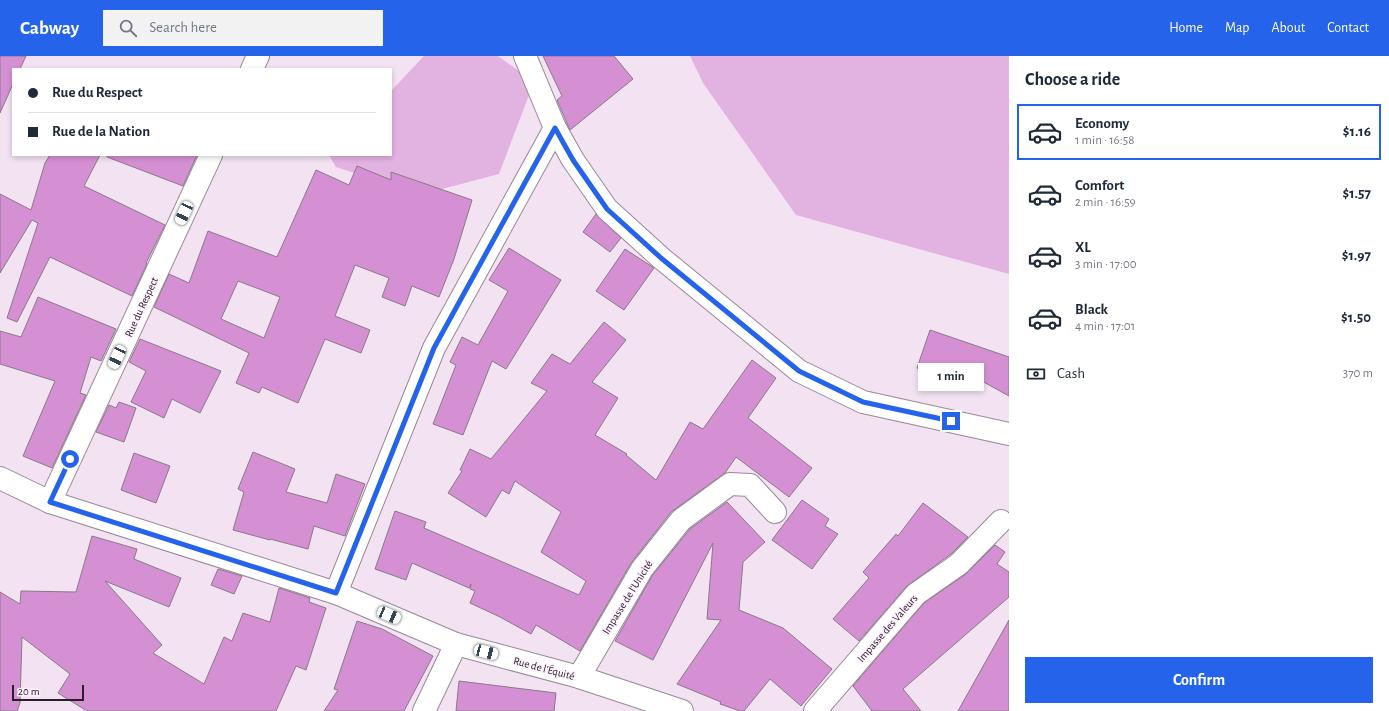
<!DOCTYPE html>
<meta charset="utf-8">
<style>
body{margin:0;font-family:"Alegreya Sans",sans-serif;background:#f2f2f3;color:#1f2937;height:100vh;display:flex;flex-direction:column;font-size:15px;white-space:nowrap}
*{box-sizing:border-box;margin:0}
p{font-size:13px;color:#747a83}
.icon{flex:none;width:22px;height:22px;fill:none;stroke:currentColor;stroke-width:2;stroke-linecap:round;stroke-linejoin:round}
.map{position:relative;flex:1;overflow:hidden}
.sheet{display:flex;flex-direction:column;background:#fff;width:380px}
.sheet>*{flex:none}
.top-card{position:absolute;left:12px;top:12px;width:380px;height:88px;border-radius:0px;box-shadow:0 2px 6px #0003;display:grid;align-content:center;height:88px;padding:0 16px;background:#fff}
.scale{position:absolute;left:12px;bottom:10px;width:72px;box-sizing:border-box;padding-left:4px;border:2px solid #262025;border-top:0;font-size:11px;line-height:14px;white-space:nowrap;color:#262025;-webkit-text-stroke:3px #fef1fe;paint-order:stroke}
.end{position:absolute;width:18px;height:18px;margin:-9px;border:5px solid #2563eb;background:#fff;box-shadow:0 0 0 2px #fff}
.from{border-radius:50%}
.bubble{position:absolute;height:28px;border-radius:0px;background:#fff;box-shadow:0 2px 6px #0003;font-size:13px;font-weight:600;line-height:28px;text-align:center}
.car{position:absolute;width:12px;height:24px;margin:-12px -6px;border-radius:5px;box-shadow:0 0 3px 1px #0007;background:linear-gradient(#fff 24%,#345 0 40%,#fff 0 76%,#345 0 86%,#fff 0)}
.top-card b{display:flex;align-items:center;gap:14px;height:38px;font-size:15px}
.top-card b+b{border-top:1px solid #e0e1e3}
.top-card i{width:10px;height:10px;background:#1f2937}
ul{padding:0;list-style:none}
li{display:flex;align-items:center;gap:12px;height:56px;margin:0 8px 6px;padding:0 8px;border:2px solid transparent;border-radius:0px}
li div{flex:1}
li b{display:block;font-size:15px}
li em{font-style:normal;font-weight:600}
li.current{border-color:#2563eb}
li>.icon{width:36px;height:36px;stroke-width:1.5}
h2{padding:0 16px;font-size:18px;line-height:48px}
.pay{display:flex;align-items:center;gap:10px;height:44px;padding:0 16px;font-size:15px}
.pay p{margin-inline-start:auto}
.button{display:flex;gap:8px;margin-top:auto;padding:8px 16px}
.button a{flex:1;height:46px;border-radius:0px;background:#2563eb;color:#fff;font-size:16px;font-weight:600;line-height:46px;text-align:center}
header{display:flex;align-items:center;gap:24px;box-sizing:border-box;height:56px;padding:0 20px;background:#2563eb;color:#fff}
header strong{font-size:19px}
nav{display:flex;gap:22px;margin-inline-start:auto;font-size:14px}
.search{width:280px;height:36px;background:#f2f2f3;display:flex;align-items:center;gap:10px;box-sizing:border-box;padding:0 14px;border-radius:0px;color:#747a83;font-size:15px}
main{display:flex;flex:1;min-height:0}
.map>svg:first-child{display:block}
</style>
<header>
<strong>Cabway</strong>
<div class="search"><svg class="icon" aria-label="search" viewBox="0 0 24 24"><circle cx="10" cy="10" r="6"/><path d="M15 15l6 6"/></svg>Search here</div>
<nav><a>Home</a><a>Map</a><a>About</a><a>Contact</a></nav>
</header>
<main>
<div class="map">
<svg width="1009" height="655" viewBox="0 0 1009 655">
<rect width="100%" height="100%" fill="#f3e2f2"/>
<g fill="#e2b2e1">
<path d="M424,0H498L534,26L499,118L442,133L400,132L336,111L329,99H391V35Z"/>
<path d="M690,0H1009V218L796,159L703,27Z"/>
</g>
<g fill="#d590d4" stroke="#897988" fill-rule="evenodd">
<path d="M0,0H26L20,13H13V28L0,57Z"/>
<path d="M543,0H614L633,23L570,74L557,44L562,40Z"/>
<path d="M50,99H100L84,130L165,169L146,207L147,208L132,240L50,201L17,266L7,262L38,167L32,164L0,217V138L31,154L45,107Z"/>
<path d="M107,99H197L183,130L107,101Z"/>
<path d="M357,110L391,124V116L472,144L454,203L439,241L412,230L405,250L382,241L389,222L355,209L335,260L370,274L361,297L325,283L298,347L262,331L259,337L236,327L249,297L154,251L169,218L189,227L208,175L277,201L316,114L349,129ZM238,225L280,241L264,282L221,263Z"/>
<path d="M596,158L621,182L610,196L583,176Z"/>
<path d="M509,192L561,224L506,313L492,305L463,379L433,368L456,309L450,306L462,281L478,289L508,235L489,224Z"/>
<path d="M625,193L654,212L624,254L596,235Z"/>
<path d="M38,241L116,273L101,305L91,301L80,337L86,339L52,412L23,400L55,325L0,308V275L21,281Z"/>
<path d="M604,266L626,284L592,326L618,342L595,379L627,398L626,399L656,424L690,366L703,373L752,304L776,322L748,362L812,412L789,441L736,401L725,417L671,456L631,507L580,595L536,569L531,578L500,561L470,547L475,535L470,533L471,528L469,532L412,507L406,524L375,513L395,455L426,466L424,472L579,539L586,525L541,496L561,456L515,425L509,438L502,434L486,461L448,437L462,415L460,414L470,393L491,403L547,335L531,327L552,298L570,308Z"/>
<path d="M930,274L1009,301V340L980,324L977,334L917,312Z"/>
<path d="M140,283L221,315L200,357L172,343L164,362L131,346L146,315L129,306Z"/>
<path d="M119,346L136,352L124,386L96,376L109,349L116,352Z"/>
<path d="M253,396L295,413L286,436L327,447L336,418L365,428L345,480L314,470L308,493L270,483V484L233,474L244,436L238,433Z"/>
<path d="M134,397L170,410L156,447L121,434Z"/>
<path d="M802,444L829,463L825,470L838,478L812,513L772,484Z"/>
<path d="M727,446L765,486L743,506L739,554L783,572L832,613L801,650L770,623L744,655H740L720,648L721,646L677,628L721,564L707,563L713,487L653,604L615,585L652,520L690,473Z"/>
<path d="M923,447L968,481L951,498L907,530L859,585L833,563L869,522L863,516L896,478L898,480Z"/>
<path d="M92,480L137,493L134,503L181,522L169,551L105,525L162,589L153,597L204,628L224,581L232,585L243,557L270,566L279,532L310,542L309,546L326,552L306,614L296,610L276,655H87L58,637L70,618L22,581L20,647L17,655H0V536L20,548L21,535L76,536Z"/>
<path d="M995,489L1005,496L997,508L1009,516V541L903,633L921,655H872L853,630L924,547L966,518Z"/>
<path d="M218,513L242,520L234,538L211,529Z"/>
<path d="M1009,564V655H958Z"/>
<path d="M357,565L382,573L433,600L404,655H324L338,634L334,633Z"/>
<path d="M459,625L556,637L554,655H456Z"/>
</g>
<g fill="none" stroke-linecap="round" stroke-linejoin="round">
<defs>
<g id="minor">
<path d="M525,0L555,72L573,104L607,153L661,202L799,315L863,346L1009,378"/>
<path d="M252,13L258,0"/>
<path d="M0,422L50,446L336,537L456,588L579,621L682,655"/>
<path d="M50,446L211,99"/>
<path d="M336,537L434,292L555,72"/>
<path d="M579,621L642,513L681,464L730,428L750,429L775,456"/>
<path d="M424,655L456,588"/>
<path d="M815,655L916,538L959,508L1001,465"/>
</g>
</defs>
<use href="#minor" stroke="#978897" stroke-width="24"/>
<use href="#minor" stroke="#fff" stroke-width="22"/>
</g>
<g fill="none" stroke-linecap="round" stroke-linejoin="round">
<path stroke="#2563eb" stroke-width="5" d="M70,403L50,446L336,537L434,292L555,72L573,104L607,153L661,202L799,315L863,346L951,365"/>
</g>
<g text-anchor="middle" stroke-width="3.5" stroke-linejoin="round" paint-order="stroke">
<g font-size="11" fill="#262025" stroke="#fef1fe">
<text transform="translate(141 251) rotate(-65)" y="4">Rue du Respect</text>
<text transform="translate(627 541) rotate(-58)" y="4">Impasse de l'Unicité</text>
<text transform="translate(887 572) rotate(-49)" y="4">Impasse des Valeurs</text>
<text transform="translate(544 612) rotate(15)" y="4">Rue de l'Équité</text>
</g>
</g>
</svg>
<div class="scale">20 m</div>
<i class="end from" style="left:70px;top:403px"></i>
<i class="end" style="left:951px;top:365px"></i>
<div class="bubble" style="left:918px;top:307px;width:66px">1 min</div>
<i class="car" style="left:184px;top:157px;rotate:205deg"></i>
<i class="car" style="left:117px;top:301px;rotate:205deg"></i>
<i class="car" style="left:389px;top:559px;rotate:113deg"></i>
<i class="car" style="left:486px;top:596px;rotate:105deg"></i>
<div class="top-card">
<b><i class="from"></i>Rue du Respect</b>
<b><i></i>Rue de la Nation</b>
</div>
</div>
<section class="sheet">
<h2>Choose a ride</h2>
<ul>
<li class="current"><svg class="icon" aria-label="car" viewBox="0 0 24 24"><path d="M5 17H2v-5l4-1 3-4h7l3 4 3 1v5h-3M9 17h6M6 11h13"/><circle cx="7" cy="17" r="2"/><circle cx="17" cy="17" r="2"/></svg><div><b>Economy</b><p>1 min · 16:58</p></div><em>$1.16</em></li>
<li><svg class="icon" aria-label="car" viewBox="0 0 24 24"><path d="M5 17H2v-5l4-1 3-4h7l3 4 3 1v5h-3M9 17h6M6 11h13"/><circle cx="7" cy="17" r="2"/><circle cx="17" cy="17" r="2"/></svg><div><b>Comfort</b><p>2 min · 16:59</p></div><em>$1.57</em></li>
<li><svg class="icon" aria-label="car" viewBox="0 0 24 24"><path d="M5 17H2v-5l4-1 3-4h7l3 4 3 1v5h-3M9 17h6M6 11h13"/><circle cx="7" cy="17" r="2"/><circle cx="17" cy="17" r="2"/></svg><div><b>XL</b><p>3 min · 17:00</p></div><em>$1.97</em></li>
<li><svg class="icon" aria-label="car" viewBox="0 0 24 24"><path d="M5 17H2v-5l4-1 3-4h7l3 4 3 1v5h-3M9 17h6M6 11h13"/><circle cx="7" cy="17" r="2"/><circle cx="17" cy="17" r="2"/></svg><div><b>Black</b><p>4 min · 17:01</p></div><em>$1.50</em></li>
</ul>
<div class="pay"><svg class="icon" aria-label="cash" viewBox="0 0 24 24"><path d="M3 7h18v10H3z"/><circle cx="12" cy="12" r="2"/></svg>Cash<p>370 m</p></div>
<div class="button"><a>Confirm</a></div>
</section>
</main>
